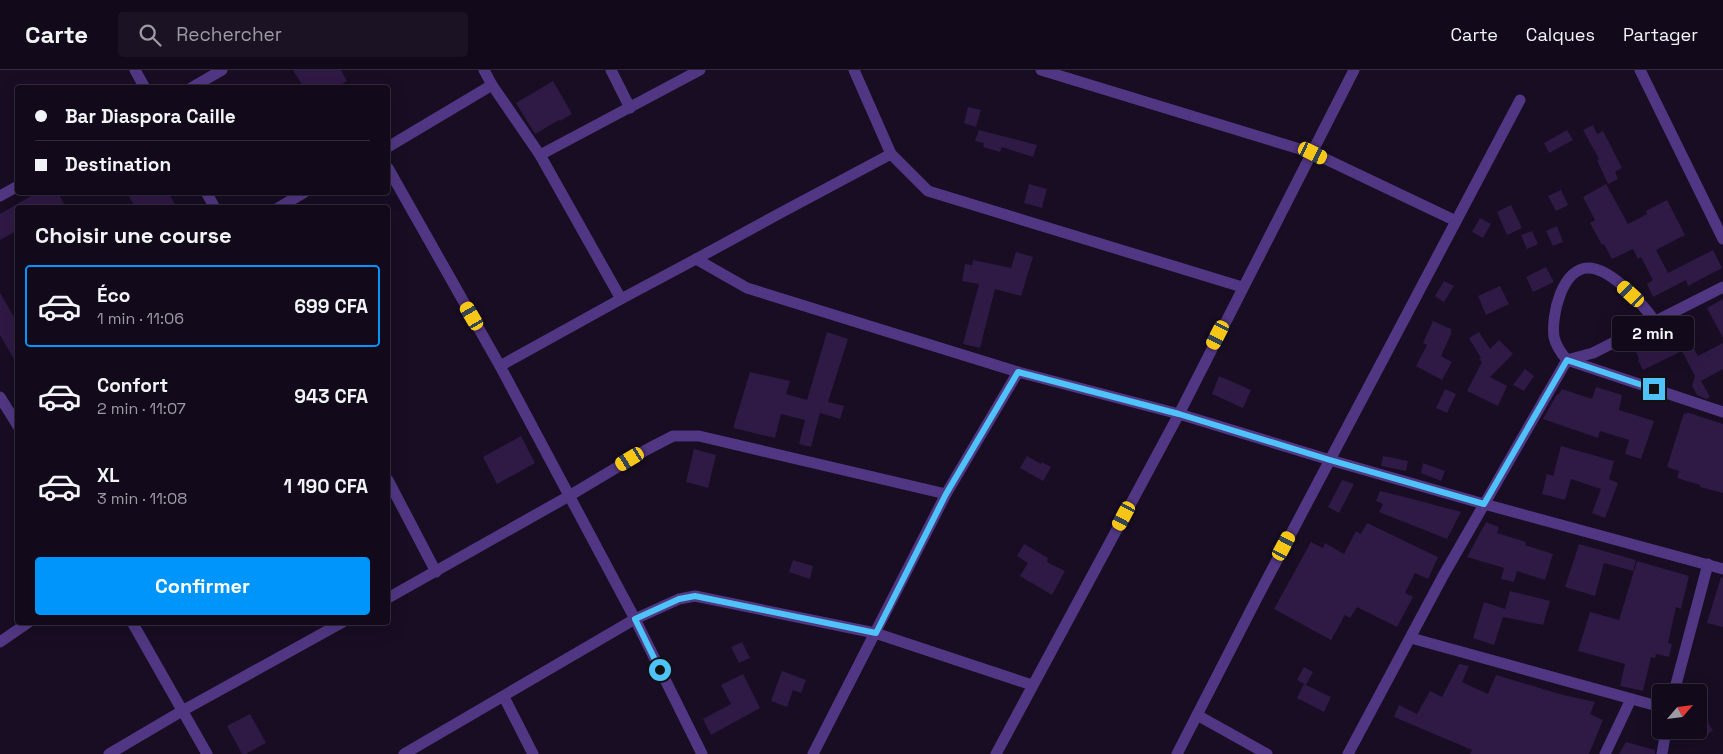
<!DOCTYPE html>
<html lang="fr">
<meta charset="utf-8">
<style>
body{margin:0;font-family:"Space Grotesk",sans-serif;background:#1b1323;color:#f1f3f6;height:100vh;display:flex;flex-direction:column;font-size:19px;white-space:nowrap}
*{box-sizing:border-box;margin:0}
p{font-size:16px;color:#9c9aa2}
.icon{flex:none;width:28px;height:28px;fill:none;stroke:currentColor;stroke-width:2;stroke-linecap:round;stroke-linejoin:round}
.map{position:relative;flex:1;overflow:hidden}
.drawer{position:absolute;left:15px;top:135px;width:375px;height:420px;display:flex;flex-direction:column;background:#120a1a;border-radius:5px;box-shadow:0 5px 20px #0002,0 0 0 1px #312b39}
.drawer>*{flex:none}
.top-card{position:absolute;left:15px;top:15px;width:375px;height:110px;border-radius:5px;box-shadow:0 5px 20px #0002,0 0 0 1px #312b39;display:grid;align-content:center;height:110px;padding:0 20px;background:#120a1a}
.needle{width:32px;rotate:62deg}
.buttons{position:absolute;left:1652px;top:614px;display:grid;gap:10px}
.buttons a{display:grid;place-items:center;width:55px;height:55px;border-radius:5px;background:#120a1a;box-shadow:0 5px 20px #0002,0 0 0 1px #312b39;font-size:25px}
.end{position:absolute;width:22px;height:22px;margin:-11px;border:6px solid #4fc3f7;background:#111;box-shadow:0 0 0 2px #111}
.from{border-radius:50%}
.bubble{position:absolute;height:35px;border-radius:5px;background:#120a1a;box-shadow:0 5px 20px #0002,0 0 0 1px #312b39;font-size:16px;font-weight:800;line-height:35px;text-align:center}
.car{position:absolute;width:15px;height:30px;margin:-15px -8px;border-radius:6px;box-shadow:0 0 4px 1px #0007;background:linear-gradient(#f5c518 24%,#345 0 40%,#f5c518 0 76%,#345 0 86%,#f5c518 0)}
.top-card b{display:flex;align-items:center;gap:18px;height:48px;font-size:19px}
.top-card b+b{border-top:1px solid #312b39}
.top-card i{width:12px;height:12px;background:#f1f3f6}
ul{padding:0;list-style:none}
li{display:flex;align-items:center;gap:15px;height:82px;margin:0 10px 8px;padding:0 10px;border:2px solid transparent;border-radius:5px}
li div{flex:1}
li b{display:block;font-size:19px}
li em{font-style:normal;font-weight:800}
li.current{border-color:#0095fa}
li>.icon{width:45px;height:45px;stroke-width:1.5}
h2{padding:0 20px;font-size:22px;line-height:60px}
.action{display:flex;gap:10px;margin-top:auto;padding:10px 20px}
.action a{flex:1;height:58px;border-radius:5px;background:#0095fa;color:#fff;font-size:20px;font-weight:800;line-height:58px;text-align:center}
header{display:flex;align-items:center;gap:30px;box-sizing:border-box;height:70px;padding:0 25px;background:#120a1a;border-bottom:1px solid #312b39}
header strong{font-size:24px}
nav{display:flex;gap:28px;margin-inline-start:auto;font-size:18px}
.search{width:350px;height:45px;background:#1b1323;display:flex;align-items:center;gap:12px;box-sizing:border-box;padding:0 18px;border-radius:5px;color:#9c9aa2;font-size:19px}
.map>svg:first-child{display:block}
</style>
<header>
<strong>Carte</strong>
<div class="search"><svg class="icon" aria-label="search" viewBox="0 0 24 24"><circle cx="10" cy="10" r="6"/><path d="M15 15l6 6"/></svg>Rechercher</div>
<nav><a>Carte</a><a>Calques</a><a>Partager</a></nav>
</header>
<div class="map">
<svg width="1723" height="684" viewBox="0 0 1723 684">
<rect width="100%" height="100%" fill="#180d23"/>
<g fill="#2f1945">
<path d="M293,0H341L347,11L335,18H304Z"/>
<path d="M553,11L572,44L560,51L559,50L535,64L516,33Z"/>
<path d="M968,37L981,40L976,57L964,53Z"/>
<path d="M1593,55L1597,64L1603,61L1622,98L1615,102L1618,109L1608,114L1597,90L1599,89L1583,60Z"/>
<path d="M979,60L1037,75L1033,87L1002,77L1000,82L983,77L984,73L975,71Z"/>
<path d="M1567,60L1573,70L1549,83L1544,73Z"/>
<path d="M1029,114L1047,119L1042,138L1024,133Z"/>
<path d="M1606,114L1628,154L1647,144L1646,141L1667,130L1685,165L1656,180L1668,203L1713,180L1722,198L1688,216L1686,210L1653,227L1647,214L1653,210L1641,187L1638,189L1633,179L1612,189L1604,174L1602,175L1590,153L1595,150L1583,127Z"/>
<path d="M1561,120L1568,135L1556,141L1548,126Z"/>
<path d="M38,122H58L64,134L58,138H18V160L0,170V144Z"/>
<path d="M137,122H168L177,138H136L129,127Z"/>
<path d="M1511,135L1522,158L1507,165L1497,142Z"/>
<path d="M1480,148L1491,154L1483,168L1472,162Z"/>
<path d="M1557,156L1563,172L1553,176L1546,161Z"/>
<path d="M1532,161L1538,174L1527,179L1521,165Z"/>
<path d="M1016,182L1033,187L1021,226L995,219L980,278L963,274L979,214L962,211L965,194L972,195L973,190L1011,198Z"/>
<path d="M1546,197L1554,212L1533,222L1526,207Z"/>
<path d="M1444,211L1454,216L1444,232L1435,226Z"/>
<path d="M1500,216L1509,234L1486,245L1478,226Z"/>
<path d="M0,223L18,254V296L0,265Z"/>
<path d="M1723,229V268L1707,238Z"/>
<path d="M1679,250L1698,286L1723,273V299L1701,311L1710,327L1706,329L1697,325L1692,316L1695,306L1682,281L1643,300L1638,290L1639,289L1636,282L1641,280L1639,276L1671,260L1669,256Z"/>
<path d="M1433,251L1451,259V264L1441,286L1452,292L1442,310L1416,296L1427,275L1423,273Z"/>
<path d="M827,262L848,269L828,332L844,336L840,349L820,343L811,377L799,374L805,350L781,344L775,368L733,358L750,302L790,311L786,324L807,330Z"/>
<path d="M1479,262L1490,279L1499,270L1513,284L1490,307L1507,316L1498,336L1467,321L1482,292L1479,289L1481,288L1469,268Z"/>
<path d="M1525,299L1534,306L1524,321L1513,315Z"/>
<path d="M1219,306L1251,320L1243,338L1212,324Z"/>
<path d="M1596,317L1622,325L1619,340L1654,351L1641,389L1625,384L1629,370L1600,361L1598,368L1543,349L1557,324L1558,325L1562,319L1592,329Z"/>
<path d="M1445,319L1456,324L1447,343L1436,338Z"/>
<path d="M1686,342L1723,354V423L1700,417V415L1677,408L1679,401L1667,397L1684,343L1687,344Z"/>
<path d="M521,366L535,393L497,414L483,387Z"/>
<path d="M1561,376L1614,391L1609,409L1618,413L1605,448L1592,443L1601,419L1571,409L1565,430L1542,424L1547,404L1553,406Z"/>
<path d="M694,379L716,385L708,418L686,412Z"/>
<path d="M1027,386L1041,394L1042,392L1051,397L1043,411L1020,398Z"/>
<path d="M1383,386L1408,391L1406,401L1381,396Z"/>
<path d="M1423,393L1445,401L1441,411L1421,403Z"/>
<path d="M1342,410L1354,414L1339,443L1328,437Z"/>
<path d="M1380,421L1401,426L1461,442L1447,469L1379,442L1383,434L1376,431Z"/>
<path d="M1486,452L1499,457L1497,463L1526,472L1525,475L1553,484L1545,510L1517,501L1514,512L1501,509L1504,498L1467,487Z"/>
<path d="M1367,453L1438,487L1428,509L1415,503L1405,523L1413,527L1397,557L1357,537L1350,548L1345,545L1331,570L1274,539L1311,472L1323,478L1325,473L1344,484L1356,461L1361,464Z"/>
<path d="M1024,474L1048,488L1047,492L1065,501L1052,525L1020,506L1028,493L1017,486Z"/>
<path d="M1579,474L1636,490L1633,501L1604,493L1595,526L1565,517Z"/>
<path d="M793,490L813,496L810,509L789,502Z"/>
<path d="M1637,491L1689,506L1681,539L1676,537L1668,573L1672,574L1669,587L1656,584L1655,588L1651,587L1643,621L1620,616L1625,594L1578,581L1590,542L1619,550Z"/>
<path d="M1721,507L1723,508V557L1707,553Z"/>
<path d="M1510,521L1550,531L1543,555L1503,547L1494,575L1473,568L1484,532L1505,539Z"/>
<path d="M742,572L750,588L739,593L731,577Z"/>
<path d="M1459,594L1469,596L1462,612L1488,624L1496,605L1563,625L1595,632L1590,644L1603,650L1589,684H1470L1472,680L1394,647L1399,635L1417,644L1430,621L1442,627Z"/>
<path d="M1304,597L1313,602L1306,615L1297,610Z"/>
<path d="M782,601L806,610L801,623L793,620L787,637L771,631Z"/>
<path d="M743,604L760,638L711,665L703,649L731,634L721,615Z"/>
<path d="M1304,614L1331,627L1324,642L1297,628Z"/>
<path d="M250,644L266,673L246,684H242L227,656Z"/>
<path d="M1706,649L1713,661L1704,666L1699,657V653Z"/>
<path d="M1626,672L1655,680V684H1619Z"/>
</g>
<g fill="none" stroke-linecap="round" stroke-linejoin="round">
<g stroke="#513783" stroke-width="11">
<path d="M135,0L145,18"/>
<path d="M484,0L492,15L540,85L621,229L696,189L747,218L1018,302L1179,344L1330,390L1484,434L1723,499"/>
<path d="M611,0L630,38"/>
<path d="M854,0L891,84L928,121L1242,217"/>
<path d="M1041,0L1313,83L1456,151"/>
<path d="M1640,0L1723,169"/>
<path d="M191,18L222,0"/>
<path d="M388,77L492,15"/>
<path d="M540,85L700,0"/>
<path d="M388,98L500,296L635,549L702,684"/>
<path d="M206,122L215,138"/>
<path d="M0,126L18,116"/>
<path d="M278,138L305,122"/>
<path d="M696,189L786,140L891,84"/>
<path d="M1655,251C1642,234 1613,200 1590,198C1562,196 1551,246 1554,267C1556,276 1561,283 1567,290L1723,342"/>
<path d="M500,296L621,229"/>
<path d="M0,327L18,356"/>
<path d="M388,410L436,502"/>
<path d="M388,528L569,426L646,380L673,366H699L946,424"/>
<path d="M132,552L207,684"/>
<path d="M1411,568L1661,637"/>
<path d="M0,572L29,552"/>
<path d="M1674,622L1708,494"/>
<path d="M504,627L533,684"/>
<path d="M1197,645L1267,684"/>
<path d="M109,684L182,641L343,552"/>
<path d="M404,684L635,549L679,529L695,526L875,563L1032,615"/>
<path d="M813,684L946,424L1018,302"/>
<path d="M996,684L1179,344L1354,0"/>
<path d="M1177,684L1257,528L1520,30"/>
<path d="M1348,684L1443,506L1567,290L1593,283L1723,217"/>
<path d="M1605,684L1631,629"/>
<path d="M1662,684L1666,660"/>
</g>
</g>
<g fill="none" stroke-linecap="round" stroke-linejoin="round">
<path stroke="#4fc3f7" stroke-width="6" d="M660,600L635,549L679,529L695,526L876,563L946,424L1018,302L1179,344L1330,390L1484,434L1567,290L1654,319"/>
</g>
</svg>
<div class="buttons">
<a><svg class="needle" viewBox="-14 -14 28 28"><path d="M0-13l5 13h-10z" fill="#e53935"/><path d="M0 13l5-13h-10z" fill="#9c9aa2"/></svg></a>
</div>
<i class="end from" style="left:660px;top:600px"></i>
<i class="end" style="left:1654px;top:319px"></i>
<div class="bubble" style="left:1612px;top:246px;width:82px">2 min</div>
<i class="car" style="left:1313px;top:83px;rotate:116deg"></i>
<i class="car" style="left:1631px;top:224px;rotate:313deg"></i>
<i class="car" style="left:472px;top:246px;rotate:330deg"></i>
<i class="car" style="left:1218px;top:265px;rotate:207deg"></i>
<i class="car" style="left:630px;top:389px;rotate:239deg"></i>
<i class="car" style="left:1124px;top:446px;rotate:208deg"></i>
<i class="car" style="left:1284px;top:476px;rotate:28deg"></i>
<div class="top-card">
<b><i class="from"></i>Bar Diaspora Caille</b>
<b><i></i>Destination</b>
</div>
<section class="drawer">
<h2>Choisir une course</h2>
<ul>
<li class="current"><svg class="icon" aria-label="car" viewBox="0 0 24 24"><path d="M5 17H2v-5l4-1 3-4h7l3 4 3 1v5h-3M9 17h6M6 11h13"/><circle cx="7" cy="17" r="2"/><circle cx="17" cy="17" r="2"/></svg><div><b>Éco</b><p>1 min · 11:06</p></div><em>699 CFA</em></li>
<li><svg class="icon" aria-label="car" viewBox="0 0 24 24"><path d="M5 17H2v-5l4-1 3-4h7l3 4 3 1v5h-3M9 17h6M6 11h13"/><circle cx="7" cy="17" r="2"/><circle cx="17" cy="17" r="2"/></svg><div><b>Confort</b><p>2 min · 11:07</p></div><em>943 CFA</em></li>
<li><svg class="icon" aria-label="car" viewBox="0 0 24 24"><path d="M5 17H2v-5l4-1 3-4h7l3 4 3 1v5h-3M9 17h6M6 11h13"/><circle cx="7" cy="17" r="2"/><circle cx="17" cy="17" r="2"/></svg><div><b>XL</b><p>3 min · 11:08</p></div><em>1 190 CFA</em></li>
</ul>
<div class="action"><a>Confirmer</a></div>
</section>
</div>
